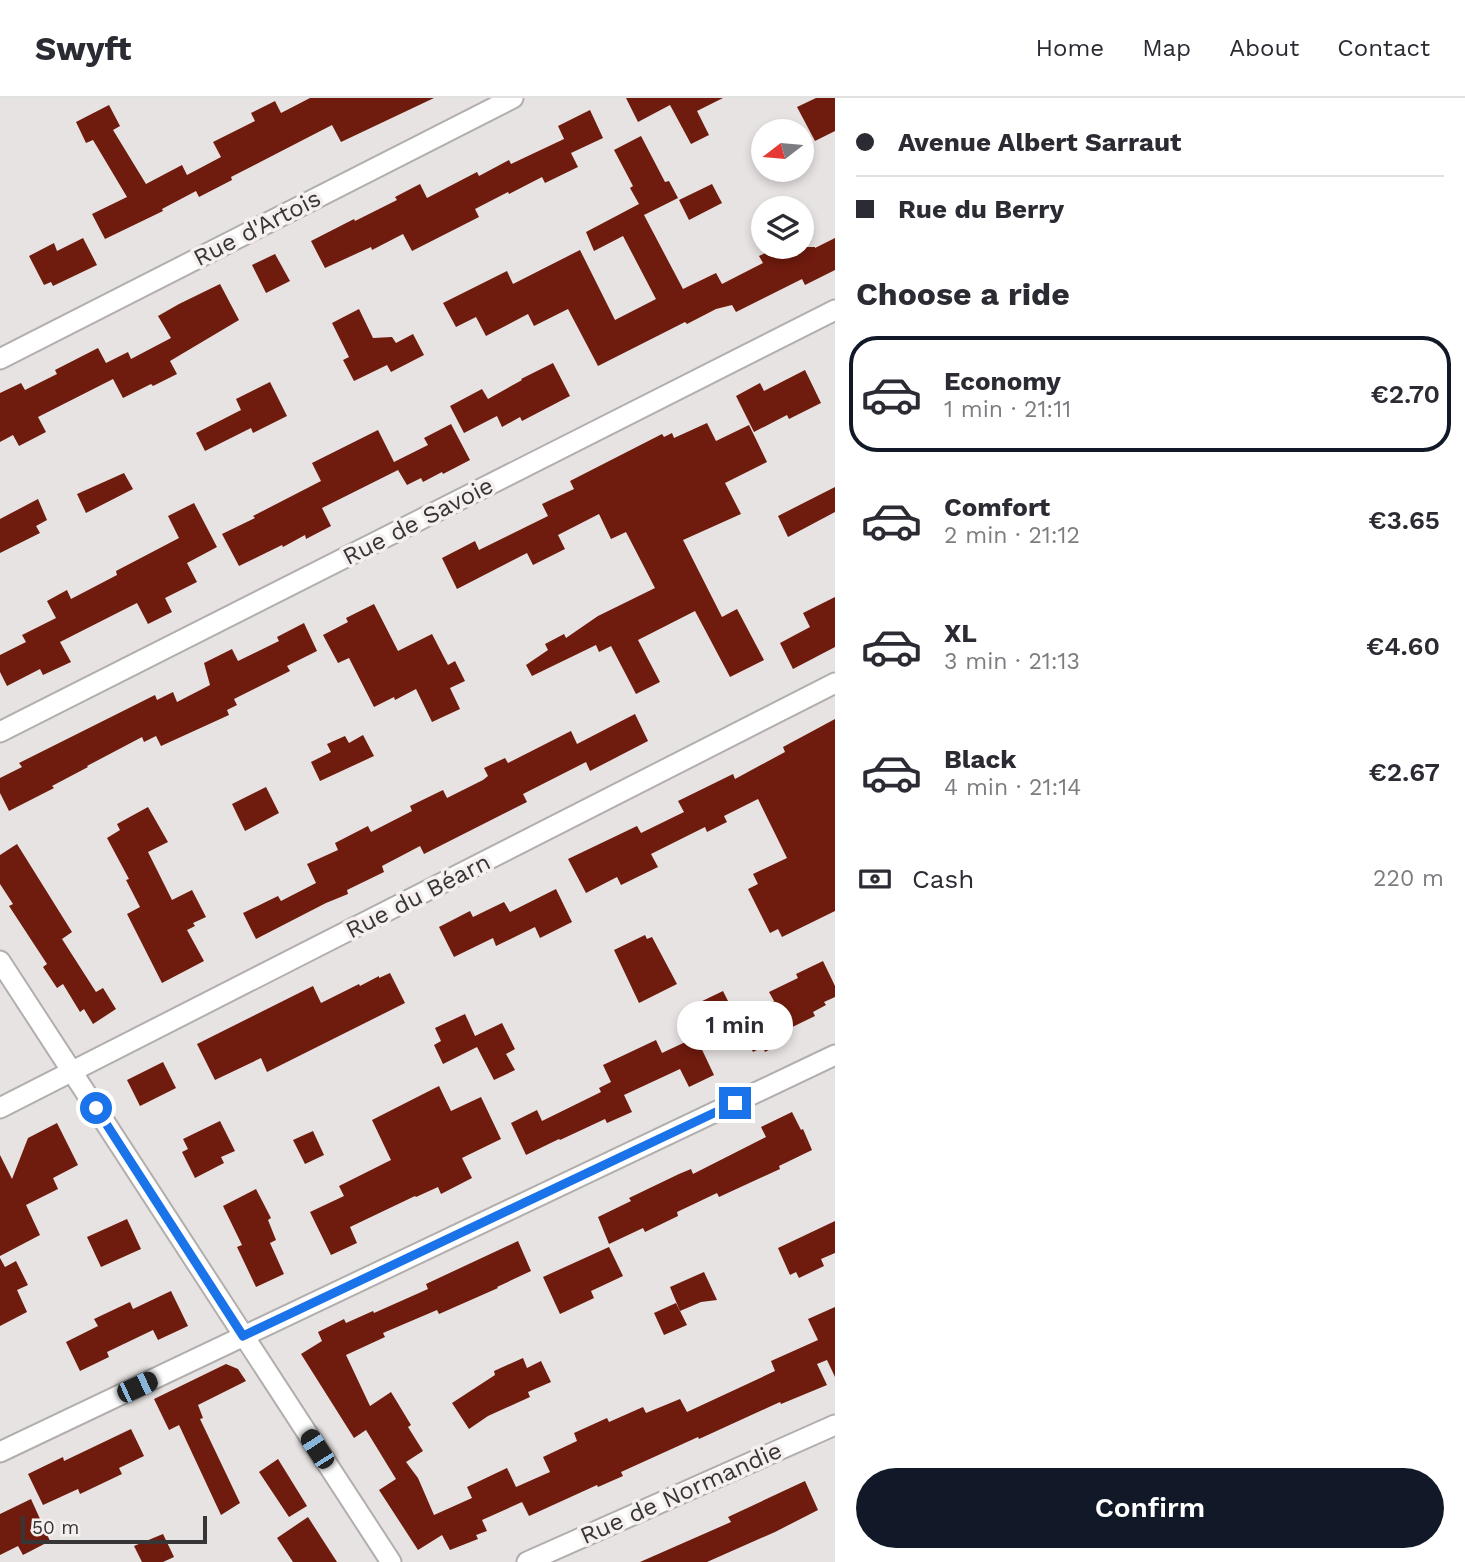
<!DOCTYPE html>
<meta charset="utf-8">
<style>
body{margin:0;font-family:"Work Sans",sans-serif;background:#f7f7f7;color:#2b2b33;height:100vh;display:flex;flex-direction:column;font-size:26px;white-space:nowrap}
*{box-sizing:border-box;margin:0}
p{font-size:23px;color:#7c7c81}
.icon{flex:none;width:38px;height:38px;fill:none;stroke:currentColor;stroke-width:2;stroke-linecap:round;stroke-linejoin:round}
.map{position:relative;flex:1;overflow:hidden}
.side{display:flex;flex-direction:column;background:#fff;width:630px}
.side>*{flex:none}
.guide{display:grid;align-content:center;height:154px;padding:0 21px;background:#fff}
.needle{width:46px;rotate:254deg}
.tools{position:absolute;left:751px;top:21px;display:grid;gap:14px}
.tools a{display:grid;place-items:center;width:63px;height:63px;border-radius:50%;background:#fff;box-shadow:0 4px 10px #0003;font-size:35px}
.scale{position:absolute;left:21px;bottom:18px;width:186px;box-sizing:border-box;padding-left:7px;border:4px solid #373535;border-top:0;font-size:19px;line-height:24px;white-space:nowrap;color:#373535;-webkit-text-stroke:5px #f5f0ef;paint-order:stroke}
.end{position:absolute;width:32px;height:32px;margin:-16px;border:9px solid #1a73e8;background:#fff;box-shadow:0 0 0 4px #fff}
.from{border-radius:50%}
.bubble{position:absolute;height:49px;border-radius:24px;background:#fff;box-shadow:0 4px 10px #0003;font-size:23px;font-weight:600;line-height:49px;text-align:center}
.car{position:absolute;width:21px;height:42px;margin:-21px -10px;border-radius:9px;box-shadow:0 0 5px 2px #0007;background:linear-gradient(#222 24%,#8ab4d8 0 40%,#222 0 76%,#8ab4d8 0 86%,#222 0)}
.guide b{display:flex;align-items:center;gap:24px;height:66px;font-size:26px}
.guide b+b{border-top:2px solid #e1e1e2}
.guide i{width:18px;height:18px;background:#2b2b33}
ul{padding:0;list-style:none}
li{display:flex;align-items:center;gap:21px;height:116px;margin:0 14px 10px;padding:0 7px;border:4px solid transparent;border-radius:28px}
li div{flex:1}
li b{display:block;font-size:26px}
li em{font-style:normal;font-weight:600}
li.selected{border-color:#111827}
li>.icon{width:63px;height:63px;stroke-width:1.5}
h2{padding:0 21px;font-size:32px;line-height:84px}
.pay{display:flex;align-items:center;gap:18px;height:77px;padding:0 21px;font-size:26px}
.pay p{margin-inline-start:auto}
.button{display:flex;gap:14px;margin-top:auto;padding:14px 21px}
.button a{flex:1;height:80px;border-radius:42px;background:#111827;color:#fff;font-size:28px;font-weight:600;line-height:80px;text-align:center}
header{display:flex;align-items:center;gap:42px;box-sizing:border-box;height:98px;padding:0 35px;background:#fff;border-bottom:2px solid #e1e1e2}
header strong{font-size:33px}
nav{display:flex;gap:38px;margin-inline-start:auto;font-size:24px}
main{display:flex;flex:1;min-height:0}
.map>svg:first-child{display:block}
</style>
<header>
<strong>Swyft</strong>
<nav><a>Home</a><a>Map</a><a>About</a><a>Contact</a></nav>
</header>
<main>
<div class="map">
<svg width="835" height="1464" viewBox="0 0 835 1464">
<rect width="100%" height="100%" fill="#e7e3e2"/>
<g fill="#6f1b0d">
<path d="M310,0H434L341,44L332,27L231,79L232,82L199,99L196,93L162,111L163,113L105,141L92,116L127,99L93,42L86,45L76,24L109,7L120,28L113,32L146,86L182,67L187,77L221,59L213,44L255,23L251,15L275,3L281,15Z"/>
<path d="M626,0H723L697,13L709,37L691,46L670,7L638,24Z"/>
<path d="M816,0H835V33L815,43L797,9Z"/>
<path d="M590,12L603,40L571,55L578,69L545,85L542,79L509,96L508,94L475,111L479,119L412,153L403,136L372,152L371,149L325,170L311,143L354,121L355,123L397,102L395,99L420,86L427,100L477,74L479,78L509,62L511,66L564,41L565,43L558,28Z"/>
<path d="M641,38L665,84L669,83L678,100L644,117L683,191L716,175L722,186L763,165L759,158L778,149H815V150L835,140V172L805,187L802,181L736,214L732,207L716,211L687,226L685,224L598,268L568,211L534,228L528,216L486,238L476,219L456,229L443,205L507,173L513,186L580,152L615,222L656,201L623,138L594,153L586,134L639,106L630,90L633,88L614,52Z"/>
<path d="M712,86L722,105L689,122L679,102Z"/>
<path d="M83,140L97,167L53,188L51,184L44,187L29,158L54,145L57,153Z"/>
<path d="M275,156L290,183L266,195L252,167Z"/>
<path d="M220,186L239,222L170,263L177,276L153,288L151,286L123,300L113,281L38,319L46,334L19,348L13,337L0,344V295L21,285L25,292L57,276L55,272L98,250L106,265L128,254L131,261L171,240L158,218L179,206Z"/>
<path d="M359,211L373,240L392,239L396,245L413,236L424,257L391,274L387,267L354,283L343,262L349,259L332,225Z"/>
<path d="M553,265L570,298L522,323L520,319L502,329L497,318L464,335L450,308L482,291L488,301L522,282L521,281Z"/>
<path d="M805,272L821,305L789,321L787,317L754,334L736,298L760,285L764,293Z"/>
<path d="M270,284L287,318L253,335L251,330L205,353L196,335L241,312L236,301Z"/>
<path d="M707,325L716,343L749,327L767,364L725,385L741,416L683,442L722,519L737,511L764,562L730,579L695,513L638,542L660,584L636,596L611,548L599,554L596,547L532,578L526,567L548,552L545,546L564,536L566,540L598,518L655,490L626,434L611,441L599,416L558,437L565,451L533,467L527,455L457,491L442,460L475,443L479,452L548,418L542,406L574,391L570,383L662,336L664,339L672,335L674,340Z"/>
<path d="M451,326L470,362L443,376L442,374L423,384L421,380L407,387L398,372L322,410L331,428L306,441L305,437L283,449L282,447L239,468L222,436L255,420L253,418L321,383L312,365L378,332L394,364L428,347L424,340Z"/>
<path d="M124,375L133,391L86,415L77,396Z"/>
<path d="M835,389V414L788,439L778,418Z"/>
<path d="M38,401L47,422L36,428L40,435L0,455V421Z"/>
<path d="M194,405L217,449L187,465L197,484L165,500L172,514L148,526L137,505L133,507L60,544L71,564L43,577L40,571L7,588L0,574V557L26,544L22,537L56,520L47,503L67,492L71,501L117,477L116,473L179,440L168,418Z"/>
<path d="M835,499V549L793,571L780,545L810,529L803,515Z"/>
<path d="M374,506L398,553L432,536L448,567L455,563L465,583L450,590L460,611L432,624L416,591L395,602L394,599L374,609L349,560L338,565L323,537L348,524L346,520Z"/>
<path d="M304,525L317,553L287,568L290,573L234,601L237,607L227,612L229,617L161,648L156,638L144,644L142,639L87,668L88,669L52,688L54,690L9,713L0,695V680L22,669L19,665L155,597L157,602L173,594L177,604L210,587L204,565L232,551L238,563L279,543L277,539Z"/>
<path d="M635,616L648,643L590,673L586,664L523,696L527,704L424,756L420,748L403,757L382,768L384,774L347,792L348,796L326,805L256,841L243,815L278,798L281,803L316,785L307,766L338,752L335,745L368,728L371,734L412,713L410,708L443,692L447,700L483,682L488,678L484,670L505,660L508,665L571,633L577,646Z"/>
<path d="M835,621V813L782,839L778,831L770,835L748,791L758,786L753,776L787,760L758,701L724,718L727,724L707,734L705,729L651,756L658,769L621,787L617,779L586,795L568,761L637,728L641,735L684,714L678,703L733,676L735,681L785,654L783,649Z"/>
<path d="M363,637L374,658L320,683L311,664L331,654L327,646L345,638L349,645Z"/>
<path d="M266,689L279,715L245,733L232,706Z"/>
<path d="M148,709L168,744L148,754L172,802L192,792L206,819L193,825L195,828L187,832L204,863L162,885L127,816L140,809L126,782L129,781L107,740L120,732L117,726Z"/>
<path d="M17,746L72,834L62,841L96,894L103,890L116,911L93,926L84,911L80,914L63,886L57,890L43,869L47,866L9,808L13,806L0,786V757Z"/>
<path d="M556,791L572,824L540,840L535,829L496,848L493,840L454,859L439,829L470,813L473,819L504,804L510,814Z"/>
<path d="M645,837L647,841L652,839L677,886L639,905L614,852Z"/>
<path d="M823,863L835,888V899L824,904L826,907L813,914L815,918L780,935L784,944L765,954L763,949L753,954L742,931L704,949L691,922L702,917L696,906L723,893L737,921L774,903L769,894L798,880L796,876Z"/>
<path d="M390,875L405,905L267,974L261,960L215,982L197,946L313,888L321,905L359,886L360,888L379,878V880Z"/>
<path d="M465,916L475,938L502,925L515,951L506,956L515,972L494,982L477,949L443,966L434,947L441,943L435,930Z"/>
<path d="M696,939L714,977L689,989L680,971L624,997L632,1014L607,1025L605,1021L560,1042L559,1041L526,1057L511,1025L537,1012L542,1023L601,994L599,990L611,984L603,967L656,942L662,955Z"/>
<path d="M163,964L176,990L140,1008L127,982Z"/>
<path d="M439,988L451,1013L481,999L501,1041L462,1060L472,1080L441,1096L438,1089L416,1099L415,1098L350,1129L357,1145L331,1157L310,1114L344,1098L339,1088L391,1062L372,1022Z"/>
<path d="M792,1014L801,1032L803,1031L812,1052L779,1068L780,1071L719,1099L717,1095L677,1114L678,1118L645,1134L643,1130L609,1146L598,1119L631,1103L629,1100L679,1076L691,1071L693,1076L766,1039L761,1029Z"/>
<path d="M220,1023L235,1053L221,1059L224,1065L195,1080L182,1054L188,1051L183,1041Z"/>
<path d="M57,1025L78,1067L53,1080L58,1091L26,1107L40,1137L0,1158V1057L12,1081L28,1040Z"/>
<path d="M313,1033L324,1057L305,1066L293,1042Z"/>
<path d="M256,1091L271,1120L268,1122L276,1142L270,1145L284,1176L256,1189L237,1149L242,1147L223,1108Z"/>
<path d="M127,1121L141,1151L101,1169L87,1139Z"/>
<path d="M835,1123V1155L821,1161L824,1168L799,1180L796,1174L790,1177L778,1150Z"/>
<path d="M518,1143L531,1173L497,1189L498,1190L439,1216L437,1212L383,1235L385,1239L346,1257L370,1308L391,1294L411,1327L408,1329L423,1353L406,1364L418,1380L434,1417L472,1400L467,1389L507,1370L516,1389L550,1374L543,1359L577,1343L574,1335L607,1320L609,1324L643,1309L646,1315L680,1301L687,1314L775,1273L771,1263L818,1242L808,1221L835,1209V1279L827,1262L817,1266L827,1287L781,1306L780,1304L699,1341L698,1339L621,1374L623,1378L598,1389L597,1387L529,1418L521,1402L522,1404L482,1422L487,1433L476,1437L478,1441L450,1452L442,1437L418,1452L379,1392L396,1381L366,1332L354,1340L301,1256L322,1243L318,1234L344,1221L346,1225L373,1213L374,1215L428,1191L426,1186Z"/>
<path d="M609,1149L623,1178L591,1193L594,1200L560,1216L543,1179Z"/>
<path d="M0,1160L5,1169L16,1163L28,1187L17,1192L27,1214L0,1228Z"/>
<path d="M704,1174L717,1202L701,1204L680,1213L670,1189Z"/>
<path d="M171,1193L188,1228L158,1242L153,1232L107,1254L109,1259L80,1273L66,1244L98,1228L94,1221L130,1204L133,1211Z"/>
<path d="M676,1205L687,1227L664,1237L654,1215Z"/>
<path d="M523,1260L527,1270L541,1263L551,1284L528,1294L530,1299L488,1318L469,1331L452,1305L495,1277L494,1273Z"/>
<path d="M226,1266L238,1271L246,1283L198,1307L203,1320L200,1321L240,1405L221,1417L179,1327L169,1332L154,1301Z"/>
<path d="M131,1331L144,1358L119,1370L122,1376L80,1396L78,1391L43,1407L28,1376L63,1359L64,1363Z"/>
<path d="M278,1361L307,1408L289,1419L259,1374Z"/>
<path d="M805,1383L818,1412L775,1434L707,1464H640L731,1424L728,1419Z"/>
<path d="M31,1401L50,1443L23,1457L18,1448L0,1457V1416Z"/>
<path d="M308,1419L337,1464H293L277,1440Z"/>
<path d="M163,1436L174,1459L163,1464H142L134,1448Z"/>
</g>
<g fill="none" stroke-linecap="round" stroke-linejoin="round">
<defs>
<g id="street">
<path d="M0,261L513,0"/>
<path d="M0,634L835,212"/>
<path d="M0,863L391,1464"/>
<path d="M0,1010L835,585"/>
<path d="M0,1354L835,957"/>
<path d="M527,1464L835,1327"/>
</g>
</defs>
<use href="#street" stroke="#b2aead" stroke-width="23"/>
<use href="#street" stroke="#fff" stroke-width="19"/>
</g>
<g fill="none" stroke-linecap="round" stroke-linejoin="round">
<path stroke="#1a73e8" stroke-width="9" d="M96,1010L243,1238L735,1005"/>
</g>
<g text-anchor="middle" stroke-width="7" stroke-linejoin="round" paint-order="stroke">
<g font-size="24" fill="#373535" stroke="#f5f0ef">
<text transform="translate(257 130) rotate(-27)" y="8">Rue d'Artois</text>
<text transform="translate(418 423) rotate(-27)" y="8">Rue de Savoie</text>
<text transform="translate(418 798) rotate(-27)" y="8">Rue du Béarn</text>
<text transform="translate(681 1395) rotate(-24)" y="8">Rue de Normandie</text>
</g>
</g>
</svg>
<div class="tools">
<a><svg class="needle" viewBox="-14 -14 28 28"><path d="M0-13l5 13h-10z" fill="#e53935"/><path d="M0 13l5-13h-10z" fill="#7c7c81"/></svg></a>
<a><svg class="icon" aria-label="layers" viewBox="0 0 24 24"><path d="M12 4l9 5-9 5-9-5zM3 14l9 5 9-5"/></svg></a>
</div>
<div class="scale">50 m</div>
<i class="end from" style="left:96px;top:1010px"></i>
<i class="end" style="left:735px;top:1005px"></i>
<div class="bubble" style="left:677px;top:903px;width:116px">1 min</div>
<i class="car" style="left:137px;top:1289px;rotate:65deg"></i>
<i class="car" style="left:317px;top:1351px;rotate:327deg"></i>
</div>
<section class="side">
<div class="guide">
<b><i class="from"></i>Avenue Albert Sarraut</b>
<b><i></i>Rue du Berry</b>
</div>
<h2>Choose a ride</h2>
<ul>
<li class="selected"><svg class="icon" aria-label="car" viewBox="0 0 24 24"><path d="M5 17H2v-5l4-1 3-4h7l3 4 3 1v5h-3M9 17h6M6 11h13"/><circle cx="7" cy="17" r="2"/><circle cx="17" cy="17" r="2"/></svg><div><b>Economy</b><p>1 min · 21:11</p></div><em>€2.70</em></li>
<li><svg class="icon" aria-label="car" viewBox="0 0 24 24"><path d="M5 17H2v-5l4-1 3-4h7l3 4 3 1v5h-3M9 17h6M6 11h13"/><circle cx="7" cy="17" r="2"/><circle cx="17" cy="17" r="2"/></svg><div><b>Comfort</b><p>2 min · 21:12</p></div><em>€3.65</em></li>
<li><svg class="icon" aria-label="car" viewBox="0 0 24 24"><path d="M5 17H2v-5l4-1 3-4h7l3 4 3 1v5h-3M9 17h6M6 11h13"/><circle cx="7" cy="17" r="2"/><circle cx="17" cy="17" r="2"/></svg><div><b>XL</b><p>3 min · 21:13</p></div><em>€4.60</em></li>
<li><svg class="icon" aria-label="car" viewBox="0 0 24 24"><path d="M5 17H2v-5l4-1 3-4h7l3 4 3 1v5h-3M9 17h6M6 11h13"/><circle cx="7" cy="17" r="2"/><circle cx="17" cy="17" r="2"/></svg><div><b>Black</b><p>4 min · 21:14</p></div><em>€2.67</em></li>
</ul>
<div class="pay"><svg class="icon" aria-label="cash" viewBox="0 0 24 24"><path d="M3 7h18v10H3z"/><circle cx="12" cy="12" r="2"/></svg>Cash<p>220 m</p></div>
<div class="button"><a>Confirm</a></div>
</section>
</main>
